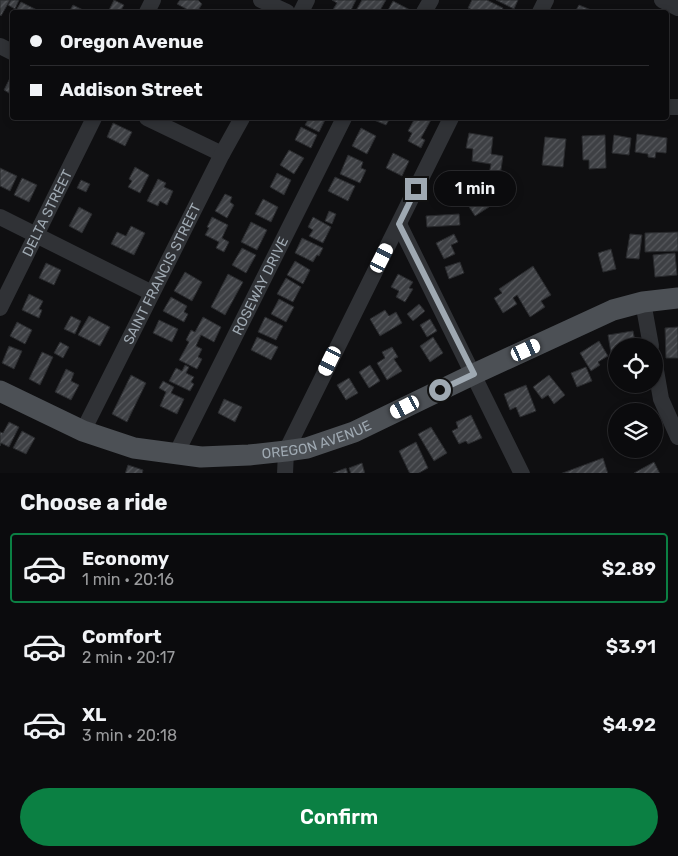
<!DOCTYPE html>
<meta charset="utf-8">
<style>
body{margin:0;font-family:Rubik,sans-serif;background:#141416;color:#f1f3f6;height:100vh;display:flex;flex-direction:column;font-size:19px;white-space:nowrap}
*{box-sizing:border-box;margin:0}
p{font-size:16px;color:#9a9b9d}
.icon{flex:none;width:28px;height:28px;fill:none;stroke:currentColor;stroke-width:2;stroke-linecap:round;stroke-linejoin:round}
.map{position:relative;height:473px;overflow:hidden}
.drawer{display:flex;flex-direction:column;background:#0b0b0d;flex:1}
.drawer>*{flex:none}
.guide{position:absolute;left:10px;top:10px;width:659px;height:110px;border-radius:5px;box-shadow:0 2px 8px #0003,0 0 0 1px #2b2b2e;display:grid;align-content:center;height:110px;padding:0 20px;background:#0b0b0d}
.controls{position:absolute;left:608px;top:338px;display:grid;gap:10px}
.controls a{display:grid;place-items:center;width:55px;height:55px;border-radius:50%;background:#0b0b0d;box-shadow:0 2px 8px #0003,0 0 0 1px #2b2b2e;font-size:25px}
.end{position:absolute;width:22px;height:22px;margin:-11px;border:6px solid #9fa9b2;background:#111;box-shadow:0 0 0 2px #111}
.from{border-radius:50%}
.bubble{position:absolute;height:35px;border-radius:18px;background:#0b0b0d;box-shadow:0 2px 8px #0003,0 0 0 1px #2b2b2e;font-size:16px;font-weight:600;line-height:35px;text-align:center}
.car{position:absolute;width:15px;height:30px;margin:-15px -8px;border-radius:6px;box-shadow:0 0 4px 1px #0007;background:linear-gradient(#fff 24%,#345 0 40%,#fff 0 76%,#345 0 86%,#fff 0)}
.guide b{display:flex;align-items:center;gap:18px;height:48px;font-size:19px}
.guide b+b{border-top:1px solid #2b2b2e}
.guide i{width:12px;height:12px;background:#f1f3f6}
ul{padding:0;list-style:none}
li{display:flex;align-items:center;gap:15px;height:70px;margin:0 10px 8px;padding:0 10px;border:2px solid transparent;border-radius:5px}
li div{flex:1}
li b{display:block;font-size:19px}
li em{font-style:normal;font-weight:600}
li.current{border-color:#0b8043}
li>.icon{width:45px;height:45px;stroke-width:1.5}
h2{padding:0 20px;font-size:22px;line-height:60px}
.action{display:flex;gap:10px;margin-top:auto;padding:10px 20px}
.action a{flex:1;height:58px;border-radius:30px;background:#0b8043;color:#fff;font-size:20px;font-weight:600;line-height:58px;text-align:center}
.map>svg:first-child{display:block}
</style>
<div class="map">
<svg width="678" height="474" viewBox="0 0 678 474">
<defs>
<pattern id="building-hatch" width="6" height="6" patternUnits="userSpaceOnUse" patternTransform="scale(1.25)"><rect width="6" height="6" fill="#3e4044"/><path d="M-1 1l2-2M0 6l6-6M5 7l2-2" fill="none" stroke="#57595d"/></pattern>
</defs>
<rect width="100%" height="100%" fill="#0f0f11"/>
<g fill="url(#building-hatch)" stroke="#292a2d">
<path d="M0,0H10L1,16L0,15Z"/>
<path d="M11,0H19L15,9L8,5Z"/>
<path d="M114,0L124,5L120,12H115L109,10Z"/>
<path d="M180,0H198L202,4L197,12H192L177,4Z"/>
<path d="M356,0L350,12L332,11L337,3L332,0Z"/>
<path d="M362,0H386L379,12H355Z"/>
<path d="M472,0H487L503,8L501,12H477L468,8Z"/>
<path d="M496,0H518L514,9Z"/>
<path d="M393,1L412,11L411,12H387Z"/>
<path d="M21,2L41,12H15Z"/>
<path d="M73,5L85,11L84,12H69Z"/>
<path d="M579,5L596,12H575Z"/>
<path d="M12,74V95L4,90Z"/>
<path d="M309,118H326L319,132L305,125Z"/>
<path d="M369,118H390L386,125Z"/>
<path d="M415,118H432L421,138L425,140L421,148L408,141L412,133L408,131Z"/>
<path d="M113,123L132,132L125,146L107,137Z"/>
<path d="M301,127L317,135L311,148L295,140Z"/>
<path d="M361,128L376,136L367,154L352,146Z"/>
<path d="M469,133L493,137L491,154L503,156L500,176L489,174L491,164L472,161L473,149L466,148Z"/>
<path d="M637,134L667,138L666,153L656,152L655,158L648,157V154L635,152Z"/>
<path d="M605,135L606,168L589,169V160H583L582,136Z"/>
<path d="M614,135L631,138L629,155L612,153Z"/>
<path d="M545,137L566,139L563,167L542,165Z"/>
<path d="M289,150L304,158L294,174L280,165Z"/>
<path d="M393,153L409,161L402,176L386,168Z"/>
<path d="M348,155L363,162L361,168L366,170L360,183L340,174Z"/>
<path d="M135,167L149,175L140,193L128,187L132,181L129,179Z"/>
<path d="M0,168L17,176L10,191L0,186Z"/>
<path d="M277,173L291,180L284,195L270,187Z"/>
<path d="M335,177L355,186L348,201L328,191Z"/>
<path d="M22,178L37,185L29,202L14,195Z"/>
<path d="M158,179L166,183L164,187L173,191L167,205L160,201L158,206L147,201Z"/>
<path d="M81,180L90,184L86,192L77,188Z"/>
<path d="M479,190L489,207L475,216L464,199Z"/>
<path d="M225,194L232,197L230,202L234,205L227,218L215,211Z"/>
<path d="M263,199L278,207L271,222L255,214Z"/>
<path d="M79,207L92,214L82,233L69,226Z"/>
<path d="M329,211L336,214L332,224L325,221Z"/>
<path d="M459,214L460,225L427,227L426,216Z"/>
<path d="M212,217L228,225L222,238L229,242L224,252L216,248L219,242L205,235L209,228L207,227Z"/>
<path d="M313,217L331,227L323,243L309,236L313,230L308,227Z"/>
<path d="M251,222L267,230L257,250L241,242Z"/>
<path d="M131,226L145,233L134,255L111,244L117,232L126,236Z"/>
<path d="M678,232V251L645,252V233Z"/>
<path d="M454,234L458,242L451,245L455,254L444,259L436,243Z"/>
<path d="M630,234L642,235L639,259L626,258Z"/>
<path d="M302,238L323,248L319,256L317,255L313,262L295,253Z"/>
<path d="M242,248L256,255L246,273L232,265Z"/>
<path d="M611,249L616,269L603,272L598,253Z"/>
<path d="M675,253L677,275L655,277L653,255Z"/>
<path d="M295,261L310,270L303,284L287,275Z"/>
<path d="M460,262L464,273L449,279L445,267Z"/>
<path d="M46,263L61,270L54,285L39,278Z"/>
<path d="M533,266L551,295L541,301L545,307L530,317L517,295L513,298L517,304L503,313L494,298L502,293L499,289Z"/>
<path d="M185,272L202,282L192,301L174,291Z"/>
<path d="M228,274L243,282L225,315L211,307Z"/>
<path d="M398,274L413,282L409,288L413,289L405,302L396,297L399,291L391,287Z"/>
<path d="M286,278L301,287L293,302L277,294Z"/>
<path d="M29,294L43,301L39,309L42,310L39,318L22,310Z"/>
<path d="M171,297L187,306L184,312L188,314L184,322L163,311Z"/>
<path d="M279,299L294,307L286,322L271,314Z"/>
<path d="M419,304L425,311L413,321L407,314Z"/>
<path d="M385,310L389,316L396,312L402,323L380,336L370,319Z"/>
<path d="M71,316L81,321L75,334L64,329Z"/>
<path d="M89,316L110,327L100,346L78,335Z"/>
<path d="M203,317L221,327L214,342L201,335L196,346L202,349L198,357L202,359L197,369L179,360L189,342L186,340L191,330L195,332Z"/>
<path d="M265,317L283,326L276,340L258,332Z"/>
<path d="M430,319L437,331L427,337L420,325Z"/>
<path d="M159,320L178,329L172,342L153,333Z"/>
<path d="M17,322L32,330L25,344L10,336Z"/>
<path d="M678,327V358H666L665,328Z"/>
<path d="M633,331L636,346H616V365H613L608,335Z"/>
<path d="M257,337L278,347L271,360L251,350Z"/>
<path d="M433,337L443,353L430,362L420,346Z"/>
<path d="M599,341L608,356L598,362L600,365L591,371L580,353Z"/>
<path d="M60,342L69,347L63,358L54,353Z"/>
<path d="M9,346L22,351L14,369L2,363Z"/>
<path d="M392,347L398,357L394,359L402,371L387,380L377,363L385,358L382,352Z"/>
<path d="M42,352L53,357L40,385L29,379Z"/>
<path d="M185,365L189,367L186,373L194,377L191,382L194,384L190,391L169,381L176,368L182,371Z"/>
<path d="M370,365L380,381L369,388L359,372Z"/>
<path d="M586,367L592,381L577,387L571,373Z"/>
<path d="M66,369L74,373L71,381L79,385L71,400L55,392Z"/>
<path d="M131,375L146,383L127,422L112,414Z"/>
<path d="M549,375L565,395L554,404L548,395L542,399L533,387Z"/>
<path d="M349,378L358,393L346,400L337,385Z"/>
<path d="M163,381L174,387L171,393L184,399L177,414L160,406L166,392L159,388Z"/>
<path d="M526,385L536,411L520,417L516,407L510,410L504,394Z"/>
<path d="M224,399L242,407L235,422L218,413Z"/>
<path d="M471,415L482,438L468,444L466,441L459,444L452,431L458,428L456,422Z"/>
<path d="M9,422L19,427L9,447L1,443L0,446V432L3,433Z"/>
<path d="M431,427L447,453L434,461L418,434Z"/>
<path d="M22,431L35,438L26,454L13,448Z"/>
<path d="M416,442L428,468L417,474H410L399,451Z"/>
<path d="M603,458L608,474H560Z"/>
<path d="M654,462L660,474H635L634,473Z"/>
<path d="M362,463L365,474H351L349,468Z"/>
<path d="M128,465L143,470L142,474H125Z"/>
<path d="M346,468L348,474H333V473Z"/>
</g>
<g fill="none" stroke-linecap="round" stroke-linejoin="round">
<g stroke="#303236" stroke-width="16">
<path d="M261,0L287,12"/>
<path d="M662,0L678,8"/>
<path d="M147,12L153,0"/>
<path d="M301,12L307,0"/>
<path d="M424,12L431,0"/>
<path d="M540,12L546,0"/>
<path d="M0,46L12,52"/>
<path d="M666,107H678"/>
<path d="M147,118L222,154"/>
<path d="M0,217L152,293"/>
<path d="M399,224L522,474"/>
<path d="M643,302L651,346"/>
<path id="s1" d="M0,308L94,118"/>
<path d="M654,359L661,399L678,437"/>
<path id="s2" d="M83,431L222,154L242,118"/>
<path id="s3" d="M176,454L344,118"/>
<path d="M285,474L286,451L451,118"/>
</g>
<path stroke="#4c5055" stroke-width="21" id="s4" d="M0,391L83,431L134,448L201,457L249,455L286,451L307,448L354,432L474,374L613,310L643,302L678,298"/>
</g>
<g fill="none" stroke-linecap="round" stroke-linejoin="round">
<path stroke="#9fa9b2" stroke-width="6" d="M416,189L399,224L474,374L440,390"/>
</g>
<g text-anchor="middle" stroke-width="4.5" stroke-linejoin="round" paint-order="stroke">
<g font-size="14" fill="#9fa9b2" stroke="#0a0b0c">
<text dy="5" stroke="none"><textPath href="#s1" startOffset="106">DELTA STREET</textPath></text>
<text dy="5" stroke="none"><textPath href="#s2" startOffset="176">SAINT FRANCIS STREET</textPath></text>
<text dy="5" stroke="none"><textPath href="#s3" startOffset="188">ROSEWAY DRIVE</textPath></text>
<text dy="5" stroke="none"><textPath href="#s4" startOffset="331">OREGON AVENUE</textPath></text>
</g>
</g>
</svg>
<div class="controls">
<a><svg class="icon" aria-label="locate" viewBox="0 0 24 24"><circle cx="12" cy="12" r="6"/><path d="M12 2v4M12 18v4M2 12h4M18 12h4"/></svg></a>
<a><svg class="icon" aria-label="layers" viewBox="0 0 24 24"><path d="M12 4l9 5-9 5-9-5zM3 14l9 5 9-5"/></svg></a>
</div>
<i class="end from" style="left:440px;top:390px"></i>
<i class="end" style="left:416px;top:189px"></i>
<div class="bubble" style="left:434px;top:171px;width:82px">1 min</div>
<i class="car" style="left:382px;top:258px;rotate:27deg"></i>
<i class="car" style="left:526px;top:350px;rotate:65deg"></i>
<i class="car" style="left:330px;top:361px;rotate:206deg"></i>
<i class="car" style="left:405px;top:407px;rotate:243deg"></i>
<div class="guide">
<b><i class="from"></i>Oregon Avenue</b>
<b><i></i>Addison Street</b>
</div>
</div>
<section class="drawer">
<h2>Choose a ride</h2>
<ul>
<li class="current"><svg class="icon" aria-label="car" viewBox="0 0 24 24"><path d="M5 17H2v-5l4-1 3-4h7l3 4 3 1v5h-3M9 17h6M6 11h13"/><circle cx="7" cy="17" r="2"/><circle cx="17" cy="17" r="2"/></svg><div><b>Economy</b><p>1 min · 20:16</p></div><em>$2.89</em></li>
<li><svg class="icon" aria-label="car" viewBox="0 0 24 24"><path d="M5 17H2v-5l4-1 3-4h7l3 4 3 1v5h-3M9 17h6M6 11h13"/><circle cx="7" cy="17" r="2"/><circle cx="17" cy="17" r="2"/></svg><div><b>Comfort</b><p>2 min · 20:17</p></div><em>$3.91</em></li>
<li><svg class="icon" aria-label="car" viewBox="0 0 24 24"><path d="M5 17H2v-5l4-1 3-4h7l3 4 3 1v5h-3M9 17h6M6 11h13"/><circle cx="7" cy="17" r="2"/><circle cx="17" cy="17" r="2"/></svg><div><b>XL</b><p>3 min · 20:18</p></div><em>$4.92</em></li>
</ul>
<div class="action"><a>Confirm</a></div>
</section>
